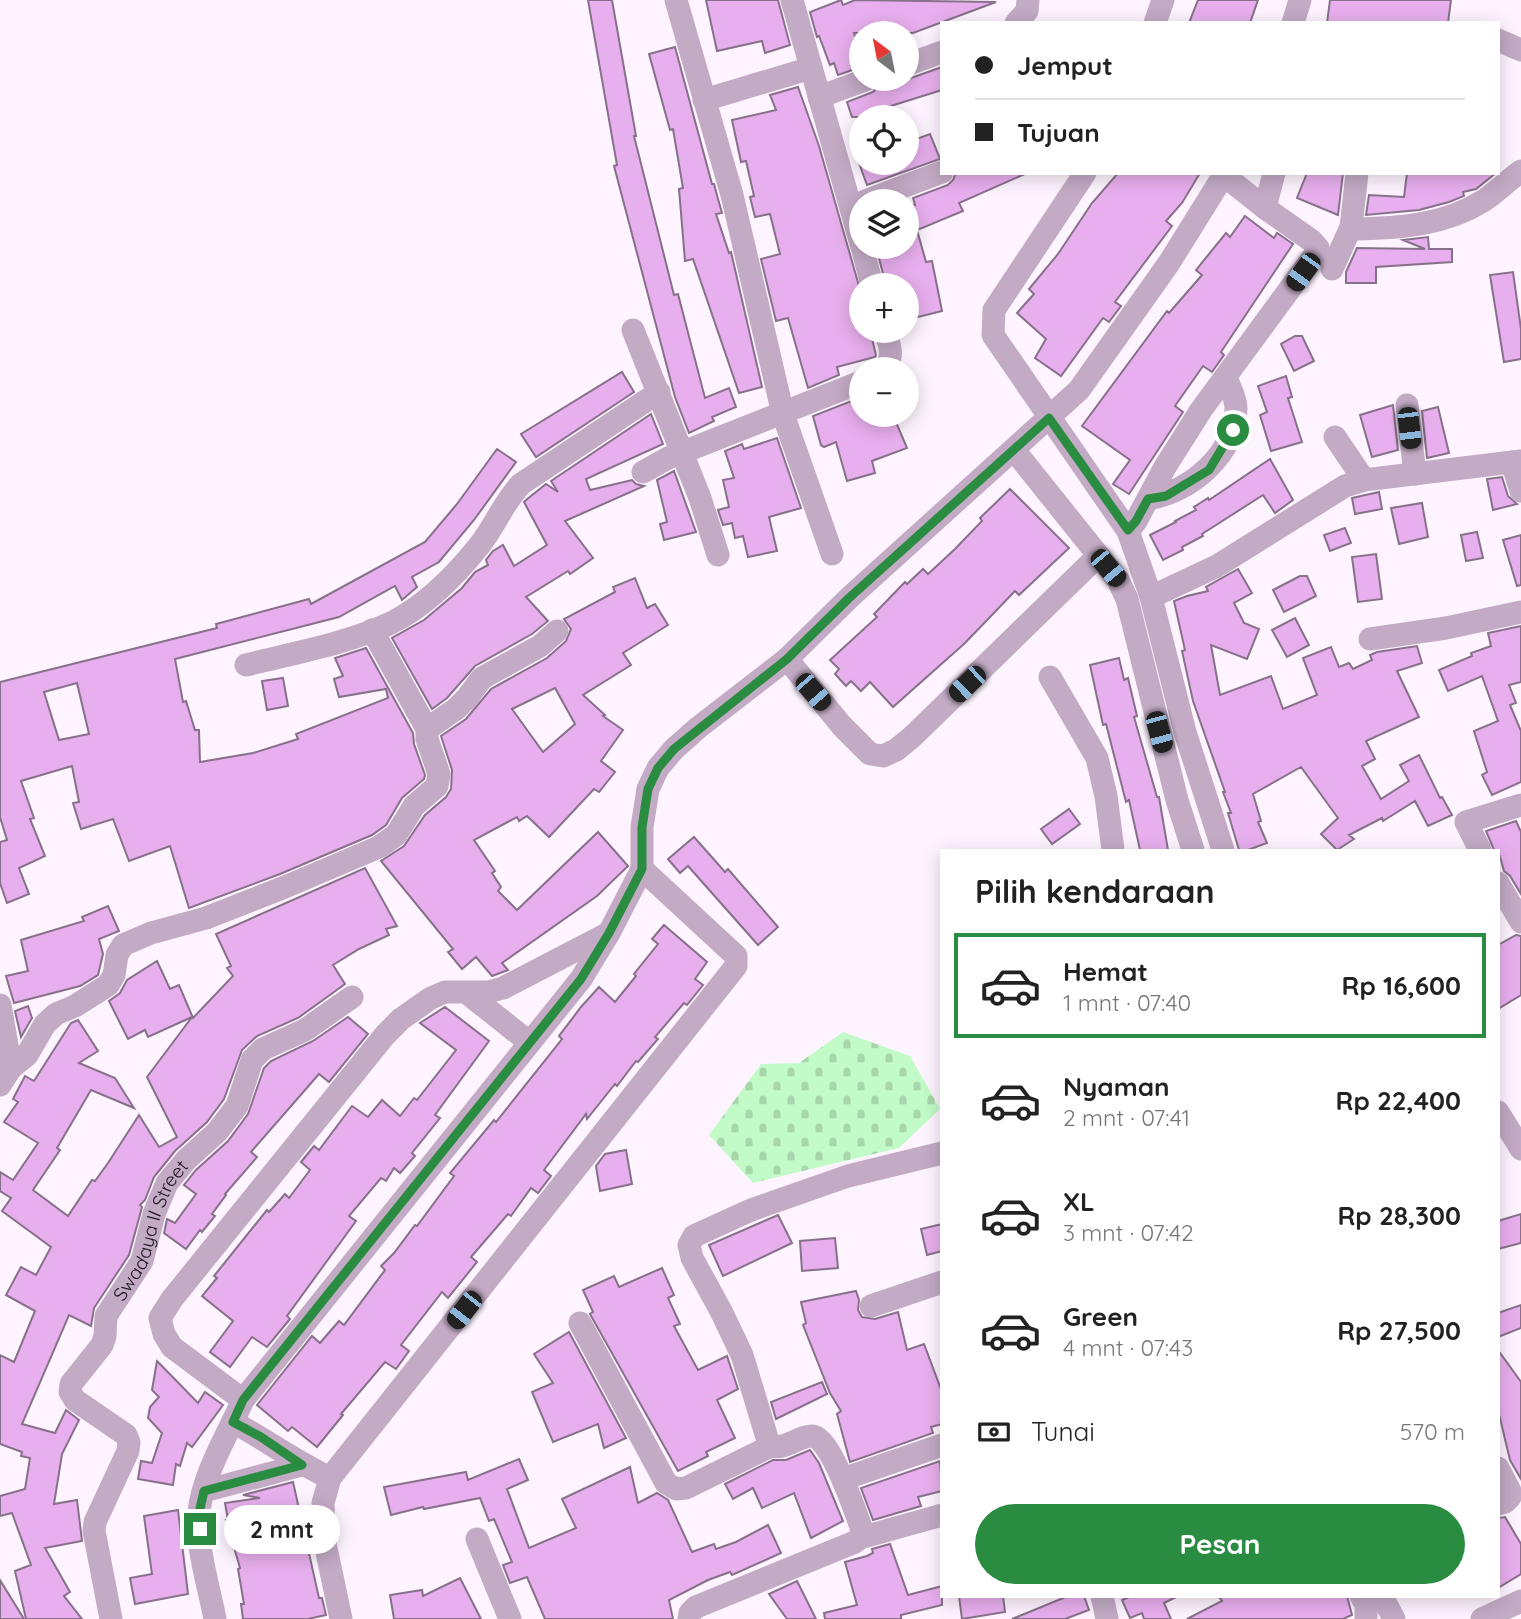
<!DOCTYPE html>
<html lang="id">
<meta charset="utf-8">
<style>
body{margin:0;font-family:Quicksand,sans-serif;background:#f2f2f2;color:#222;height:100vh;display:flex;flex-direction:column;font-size:26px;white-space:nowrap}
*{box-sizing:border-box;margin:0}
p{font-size:23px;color:#767676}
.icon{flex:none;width:38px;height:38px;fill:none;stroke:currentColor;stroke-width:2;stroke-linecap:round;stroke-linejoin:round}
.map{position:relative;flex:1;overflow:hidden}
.drawer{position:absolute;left:940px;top:849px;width:560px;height:749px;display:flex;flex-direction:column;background:#fff;border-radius:0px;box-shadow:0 4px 18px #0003}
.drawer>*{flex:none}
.banner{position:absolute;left:940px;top:21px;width:560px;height:154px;border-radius:0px;box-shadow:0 4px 18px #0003;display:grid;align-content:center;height:154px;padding:0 35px;background:#fff}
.needle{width:46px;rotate:328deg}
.fabs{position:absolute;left:849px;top:21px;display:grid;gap:14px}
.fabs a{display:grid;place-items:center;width:70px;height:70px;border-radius:50%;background:#fff;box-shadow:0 4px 18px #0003;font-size:35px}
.end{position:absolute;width:32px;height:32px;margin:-16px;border:9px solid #2a8c40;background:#fff;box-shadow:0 0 0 4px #fff}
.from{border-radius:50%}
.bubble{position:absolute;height:49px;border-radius:24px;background:#fff;box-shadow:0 4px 18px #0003;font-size:23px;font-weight:800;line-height:49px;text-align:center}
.car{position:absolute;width:21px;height:42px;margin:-21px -10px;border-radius:9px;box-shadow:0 0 5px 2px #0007;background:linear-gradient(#222 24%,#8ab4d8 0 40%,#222 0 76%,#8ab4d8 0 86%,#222 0)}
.banner b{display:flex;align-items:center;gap:24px;height:66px;font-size:26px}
.banner b+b{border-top:2px solid #e0e0e0}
.banner i{width:18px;height:18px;background:#222}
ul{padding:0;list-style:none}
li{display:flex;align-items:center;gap:21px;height:105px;margin:0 14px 10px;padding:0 21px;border:4px solid transparent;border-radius:0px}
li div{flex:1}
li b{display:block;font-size:26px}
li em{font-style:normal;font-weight:800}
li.current{border-color:#2a8c40}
li>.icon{width:63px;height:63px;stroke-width:1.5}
h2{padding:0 35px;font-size:32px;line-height:84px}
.pay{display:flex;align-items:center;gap:18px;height:77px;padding:0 35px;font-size:26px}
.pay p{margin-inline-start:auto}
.action{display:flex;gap:14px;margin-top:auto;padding:14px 35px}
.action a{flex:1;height:80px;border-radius:42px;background:#2a8c40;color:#fff;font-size:28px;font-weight:800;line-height:80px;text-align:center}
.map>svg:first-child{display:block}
</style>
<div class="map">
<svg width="1521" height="1619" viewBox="0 0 1521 1619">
<defs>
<pattern id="cemetery-stones" width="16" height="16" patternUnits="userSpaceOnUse" patternTransform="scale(1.75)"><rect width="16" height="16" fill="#c3fbc8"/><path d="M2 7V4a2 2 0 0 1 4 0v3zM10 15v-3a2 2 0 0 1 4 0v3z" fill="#a7d6ab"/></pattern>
</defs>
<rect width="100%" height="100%" fill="#fef4ff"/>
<path fill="url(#cemetery-stones)" d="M843,1032L910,1056L940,1109L899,1148L753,1183L709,1135L761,1064L799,1063Z"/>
<g fill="#e8afee" stroke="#87718a" stroke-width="2" fill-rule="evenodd">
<path d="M588,0H612L636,136H634L674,295L678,294L705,398L729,388L736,407L712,417L714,421L689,433L675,397L614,166L617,165Z"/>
<path d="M706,0H778L790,45L765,53L762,41L717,51Z"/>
<path d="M841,0L843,5L855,0L996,2L913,33H854L861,53V67L838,75L834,63L830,65L819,36L817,37L810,12Z"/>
<path d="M1198,0H1258L1250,23H1189Z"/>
<path d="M1330,0H1451L1448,23H1327Z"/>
<path d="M675,47L712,184H714L718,199L722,213L716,214L729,253L731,252L762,387L739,393L693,259L685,261L679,189L683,188L673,129L670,130L649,54Z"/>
<path d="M942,67V90L878,110L880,117H852L847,102L873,92L881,83L895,79L911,78Z"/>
<path d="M798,87L819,146L861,293V331H870L876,355L875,357L837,367L839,375L808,388L788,318L776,321L761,259L780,254L770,214L755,217L750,197L754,196L746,161L741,162L732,120L776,110L770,95Z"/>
<path d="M930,134L940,159L867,185L859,163H906V143Z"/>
<path d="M956,173H1027L959,203L963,211L917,230L926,262L932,261L942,311L906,320V285H886L876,247H906V207L915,205L913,198L948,185L953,180Z"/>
<path d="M1118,173H1200L1182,203L1166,221L1172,226L1115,302L1121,306L1109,322L1103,318L1061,376L1035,358L1046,339L1017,313L1034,294L1029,289L1058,254L1092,203Z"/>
<path d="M1307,173H1343L1338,215L1297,198Z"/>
<path d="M1407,173H1496L1476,189L1463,192L1464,196L1449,202L1419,210L1366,215L1369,195L1404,197Z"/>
<path d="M1245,216L1274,238L1277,233L1293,244L1221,352L1224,355L1212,372L1203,366L1175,406L1183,412L1129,494L1113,484L1130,460L1082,426L1167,311L1169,313L1202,275L1196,270L1226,233L1230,237Z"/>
<path d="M1428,237L1429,249H1452V262L1376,267V283H1346V272L1357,248L1425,249L1403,240Z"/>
<path d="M1513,272L1521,329V359L1504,362L1490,275Z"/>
<path d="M1295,336H1302L1314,361L1294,371L1281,344Z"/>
<path d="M622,372L634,392L536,457L521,434Z"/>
<path d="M1286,376L1292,397L1288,398L1302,442L1271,451L1260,415L1267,412L1258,386Z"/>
<path d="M854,400L860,415H893L907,448L872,461L875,473L847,481L836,442L824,447L821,445L813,416Z"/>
<path d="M1393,405L1398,450L1372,457L1360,415Z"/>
<path d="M1438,407L1449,453L1427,458L1422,411Z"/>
<path d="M651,414L663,444L586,479L590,490L632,480L636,484L644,486L565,521L593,558L570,574L568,571L526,597L548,621L532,634L475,666L447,698L432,709L392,638L424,620L462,588L475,572L488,565L486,560L493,551L503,545L514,566L547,545L524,502L526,500L546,484L558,492L551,481Z"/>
<path d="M777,438L801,508L769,517L777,551L748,557L743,536L735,538L732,523L723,525L718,510L729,507L723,480L734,478L725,451L742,444L744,449Z"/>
<path d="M497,449L516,462L474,520L439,562L412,577L417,587L402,600L395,586L339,617L175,659L183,702L186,701L195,730H199L200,762L253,753L298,739L296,734L388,698L386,689L339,697L334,679L343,676L335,658L366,648L413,733L414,744L425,775L424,779L402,798L386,825L372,835L280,874L189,908L170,846L129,861L113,819L81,829L73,803L79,802L72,766L21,781L34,818L30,819L45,856L19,868L29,894L7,903L0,883V842L7,840L0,817V682L217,628L216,624L309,599L311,604L425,542L457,504ZM77,683L89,734L59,740L44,692Z"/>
<path d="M1270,459L1293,500L1275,513L1263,495L1202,534L1203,536L1182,547L1183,550L1163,560L1150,535L1176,522L1175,521L1196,510L1194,507L1208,498L1209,500Z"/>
<path d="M674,471L696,532L664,540L660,524L667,522L657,480Z"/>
<path d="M1502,477L1508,496L1517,504L1493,510L1487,479Z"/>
<path d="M1010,489L1069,548L1019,595L1015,591L965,643L893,707L870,682L861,691L851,681L846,686L835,674L839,669L830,660L877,617L874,614L905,582L907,584L923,569L928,574L955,549L982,521L980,518Z"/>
<path d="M1379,492L1382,509L1355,514L1352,498Z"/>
<path d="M1422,503L1428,537L1399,544L1391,508Z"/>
<path d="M1345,528L1351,543L1330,551L1324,535Z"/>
<path d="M1477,532L1483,558L1466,561L1461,535Z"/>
<path d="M1521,535V585L1517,586L1503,540Z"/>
<path d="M1376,554L1382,599L1358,602L1352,557Z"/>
<path d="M1238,569L1252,593L1234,603L1244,623L1259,629L1247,659L1211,645L1220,695L1271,676L1283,709L1317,695L1303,658L1331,647L1339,667L1349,663L1353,669L1372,660L1370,655L1377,652L1417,646L1422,663L1397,671L1419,717L1366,741L1375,759L1362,766L1381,799L1409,781L1400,765L1419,755L1440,798L1442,797L1452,815L1428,826L1415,801L1383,821L1382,818L1349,835L1354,839L1337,850L1321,834L1338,818L1301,767L1253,794L1261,821L1258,822L1267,843L1248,850H1239L1228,813H1231L1223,792H1225L1193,701L1182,651L1185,650L1174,601L1187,596L1208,591L1206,587Z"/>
<path d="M1300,576H1307L1316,596L1284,612L1273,590Z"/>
<path d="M635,578L647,608L655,604L668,625L623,653L631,665L583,695L605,715L603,716L623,730L601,761L615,772L599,792L594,789L549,837L527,816L519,821L517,817L474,840L495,871L492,873L501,887L498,891L517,910L598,832L628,866L597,896L502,963L508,970L492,976L476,957L462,969L448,952L453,949L381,861L404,846L425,815L446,797L451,789L452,770L441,736L466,719L491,689L547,658L566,641L571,629L564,619L615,592L613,587ZM555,688L575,724L543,752L512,709Z"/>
<path d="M1295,618L1309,645L1287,657L1272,630Z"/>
<path d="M1521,626V682L1509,685L1516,703L1510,705L1521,731V782L1492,795L1482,775L1487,772L1474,731L1498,721L1482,676L1448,691L1439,670L1472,656L1471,653L1491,646L1488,633Z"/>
<path d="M1119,658L1124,680L1128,678L1137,716L1134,717L1157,797H1159L1168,850H1140L1129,800L1126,802L1106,724L1103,725L1090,665Z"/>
<path d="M283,678L288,706L267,710L262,681Z"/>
<path d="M1069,809L1080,824L1052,844L1041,829Z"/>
<path d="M1516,821L1521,832V894L1510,876L1504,871L1498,850H1494L1486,831Z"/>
<path d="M694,837L725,872L728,869L778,927L758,945L688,866L680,873L668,859Z"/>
<path d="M365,868L397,926L386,929L389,935L359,949L333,965L345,984L298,1018L257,1036L242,1050L224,1099L207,1122L175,1151L154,1177L145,1200L140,1205L142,1207L129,1255L94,1308L91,1326L69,1315L22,1424L55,1433L66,1410L79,1420L62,1454L54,1504L77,1500L82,1541L45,1548L70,1592L64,1596L82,1619H26L15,1571L31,1565L12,1513L0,1516V1496L25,1489L30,1458L21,1456L22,1452L0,1444V1355L14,1362L35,1311L6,1295L21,1267L36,1275L51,1247L2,1211L11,1198L0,1191V1172L13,1180L38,1143L4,1122L18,1102L13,1099L25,1076L34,1081L71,1023L78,1020L98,1051L79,1063L115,1078L134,1108L91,1090L57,1148L60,1150L33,1190L68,1216L92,1180L95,1181L108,1163L139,1115L159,1147L177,1137L147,1077L192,1017L148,1037L145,1030L128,1039L109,1001L120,993L127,980L157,961L170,989L179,985L193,1018L233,976L227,968L231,966L216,934Z"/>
<path d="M108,906L119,931L99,939L103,954L98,975L80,986L14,1003L6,976L28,971L21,940L84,921L82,917Z"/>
<path d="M664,925L707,962L695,979L703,985L687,1005L684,1003L655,1037L658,1039L638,1062L636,1061L617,1086L615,1084L587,1119L586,1114L544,1170L551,1176L538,1193L531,1188L511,1216L508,1214L471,1257L477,1262L448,1298L442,1292L401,1345L409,1351L396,1369L385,1362L341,1414L343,1415L317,1447L292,1427L288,1431L257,1405L312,1336L320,1343L339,1321L344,1325L385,1270L381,1266L394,1253L415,1225L417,1226L454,1176L450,1173L494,1120L496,1122L562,1039L559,1036L581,1007L599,987L615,1002L636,976L634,974L658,944L652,939Z"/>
<path d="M1516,935L1521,936V995L1498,1009V945Z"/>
<path d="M28,1006L32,1018L21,1037L15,1011Z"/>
<path d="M445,1007L489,1041L435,1115L440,1118L412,1153L415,1156L400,1173L394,1168L386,1181L381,1178L349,1216L356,1221L287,1316L290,1319L267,1347L252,1337L230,1367L210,1352L233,1321L202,1296L217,1278L214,1276L267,1210L269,1212L285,1194L289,1198L310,1170L301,1162L314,1146L319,1150L352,1106L368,1117L382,1100L400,1116L414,1098L417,1100L456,1050L420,1023Z"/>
<path d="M348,1017L368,1034L329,1082L319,1074L251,1152L257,1157L225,1194L226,1195L212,1214L215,1216L202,1232L200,1230L186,1249L164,1233L167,1219L175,1223L196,1194L184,1185L196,1170L228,1141L248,1114L264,1068L271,1061L313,1041Z"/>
<path d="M626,1150L632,1184L600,1191L596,1166L605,1154Z"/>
<path d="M1521,1214V1243L1498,1249V1221Z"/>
<path d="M778,1215L792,1243L723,1276L709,1245Z"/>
<path d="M942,1224V1251L927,1255L921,1229Z"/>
<path d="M835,1238L838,1268L802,1271L800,1241Z"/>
<path d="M662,1268L674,1295L668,1298L680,1324L674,1326L698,1370L727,1356L738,1389L717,1400L735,1438L706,1452L708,1456L678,1471L590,1314L593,1312L583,1290L614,1276L619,1287Z"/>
<path d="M856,1291L859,1300L858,1310L862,1317L875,1319L898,1312L907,1350L924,1344L942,1392V1424L931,1427L933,1433L850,1462L837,1414L841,1411L830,1393L803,1325L806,1323L801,1302Z"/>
<path d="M1521,1305V1328L1498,1337V1313Z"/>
<path d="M569,1332L626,1438L604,1448L598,1424L553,1442L532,1392L553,1383L534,1354Z"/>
<path d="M1498,1350L1521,1382V1479L1510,1460L1498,1410Z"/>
<path d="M157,1361L198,1403L205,1392L223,1405L192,1447L187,1443L180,1466L176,1464L173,1485L138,1479L141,1461L152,1463L162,1433L148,1418L150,1407L159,1397L152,1390Z"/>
<path d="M822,1382L827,1394L776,1419L771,1402Z"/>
<path d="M810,1450L819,1463L843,1521L811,1538L794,1493L762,1508L753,1488L733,1499L725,1484L773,1460H786Z"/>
<path d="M519,1459L528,1480L507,1489L529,1548L576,1528L562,1499L630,1467L638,1503L657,1493L668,1500L692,1552L714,1544L716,1549L736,1542L768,1525L781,1553L732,1575L730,1572L708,1580L669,1600L673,1619H545L527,1577L510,1583L503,1565L512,1562L494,1519L489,1521L480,1498L424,1509L423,1507L391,1515L384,1487L466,1472L468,1480Z"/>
<path d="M940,1461L942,1491L918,1497L921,1506L873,1520L861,1488Z"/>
<path d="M293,1482L319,1598H322L326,1615L308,1619H243L241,1604H244L238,1569L240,1568L226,1520H228L225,1503L260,1498L243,1495Z"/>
<path d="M178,1510L188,1594L135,1604L130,1578L152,1574L144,1516Z"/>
<path d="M1505,1517L1521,1544V1574L1498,1588V1518Z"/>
<path d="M890,1544L908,1595L942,1586V1605L901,1615V1619H825L824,1613L857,1605L845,1562L867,1556L873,1553L872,1549Z"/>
<path d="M460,1578L481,1619H394L390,1595L422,1590L423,1596Z"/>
<path d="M0,1580L24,1619H0Z"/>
<path d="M797,1581L816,1619H787L769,1594Z"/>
<path d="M959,1596H1003L1005,1612L962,1619Z"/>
<path d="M1068,1596H1084L1089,1610L1065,1619H1012Z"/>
<path d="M1131,1596H1178L1164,1603L1171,1619H1144L1142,1613L1130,1618L1122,1600Z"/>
<path d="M1218,1596H1347L1352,1615L1343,1619H1187L1222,1601Z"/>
</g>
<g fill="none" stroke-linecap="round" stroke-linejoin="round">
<g stroke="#c3aac5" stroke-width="23">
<path d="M676,0L732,195L783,414L832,554"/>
<path d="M792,0L861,244"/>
<path d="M1016,23L1027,11L1028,0"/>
<path d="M1155,23L1163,0"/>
<path d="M1293,23L1300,0"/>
<path d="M1498,40L1521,50"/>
<path d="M906,65L942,52"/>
<path d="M819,97L868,79"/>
<path d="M704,100L811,68"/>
<path d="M1085,173L994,310L993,335L1128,531L1151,597L1185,732L1223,850"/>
<path d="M865,201L942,172"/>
<path d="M1265,208L1274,173"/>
<path d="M1351,227L1357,229C1400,228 1445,225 1483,201C1497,192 1508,180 1521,171"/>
<path d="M862,247L872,285"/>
<path d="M1332,269L1351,227L1357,173"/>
<path d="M633,330L700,498L718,555"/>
<path d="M883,369C896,358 889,344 885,331"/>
<path d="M1407,405L1415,474"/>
<path d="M1335,437L1364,480"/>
<path d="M1014,450L1118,580L1127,599L1177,800L1193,850"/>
<path d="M1512,462L1521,491"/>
<path d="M643,472L668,458L861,382"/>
<path d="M1148,499C1191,491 1235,455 1236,408C1236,398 1229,386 1226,377"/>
<path d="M1128,531L1136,521L1165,467L1201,410L1317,252L1318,248L1312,241L1265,208L1221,173"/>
<path d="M1151,597L1217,566L1345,486L1364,480L1521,461"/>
<path d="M372,630L427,729"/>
<path d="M1370,639L1446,628L1521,612"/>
<path d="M787,659L842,726L870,754L883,756L896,750L912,737L1098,556"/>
<path d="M246,665C294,653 346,644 391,623C425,606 455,576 479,546C495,526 503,503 521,484L659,392"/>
<path d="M1050,677L1097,758L1106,796L1113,850"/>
<path d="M1480,850L1466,822L1521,805"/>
<path d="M1498,883L1521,922"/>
<path d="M467,993L529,1042"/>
<path d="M0,1005L11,1068L0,1085"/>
<path d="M11,1068L27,1055L45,1024L56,1014L75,1006L108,985L114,975L117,955L123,945L151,933L206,918L285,887L379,847L396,835L414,806L437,786L439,774L427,739V729L456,709L467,698L482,678L540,646L557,631"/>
<path d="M1498,1112L1521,1149"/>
<path d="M871,1306L942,1282"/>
<path d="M580,1323L666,1483L676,1489L686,1488L771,1446"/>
<path d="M243,1400L172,1347L164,1334L160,1318L172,1299L385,1035L401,1019L431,998L445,992H488L503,988L609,933"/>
<path d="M233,1422C266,1440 296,1462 330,1478"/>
<path d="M1498,1468L1510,1491V1497L1505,1502L1498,1504"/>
<path d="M843,1479L942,1445"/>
<path d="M204,1491L302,1465"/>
<path d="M860,1538L942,1515"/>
<path d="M477,1539L510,1619"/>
<path d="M1102,1596L1107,1619"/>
<path d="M1361,1596L1366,1605V1619"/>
<path d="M1382,1596L1394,1619"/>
<path id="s1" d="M111,1619L94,1531L95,1522L128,1451L129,1442L126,1435L75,1400L70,1392L71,1384L102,1345L105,1336L106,1316L142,1261L154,1214L167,1183L186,1160L217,1132L237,1106L252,1060L263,1049L305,1030L352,997"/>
<path d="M215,1619C209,1587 195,1543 199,1511C204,1472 227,1436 243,1400L581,979L609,933L642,869V827L648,789L658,768L674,749L699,727L787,659L849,598L1079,390L1169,263L1225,173"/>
<path d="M341,1619L325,1543L323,1503L330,1478L736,966V956L642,869"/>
<path d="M689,1619L690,1613L696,1607L855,1542L860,1538L862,1530C856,1513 830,1436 812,1436C798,1436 786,1450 771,1446L768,1441L742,1355L721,1311L692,1258L689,1245L694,1236L751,1210L848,1176L942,1153"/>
<path d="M1482,1619L1521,1601"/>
</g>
</g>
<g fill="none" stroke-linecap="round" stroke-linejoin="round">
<path stroke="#2a8c40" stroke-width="9" d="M200,1529L199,1513L204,1491L302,1465L261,1437L233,1422L243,1400L581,979L609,933L642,869V827L648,789L658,768L674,749L787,659L849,598L1049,418L1128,530L1136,521L1148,499L1166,496L1209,470L1233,430"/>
</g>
<g text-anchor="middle" stroke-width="7" stroke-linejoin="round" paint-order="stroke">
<g font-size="19" fill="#1d151e" stroke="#fff">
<text dy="7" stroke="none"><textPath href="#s1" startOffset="450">Swadaya II Street</textPath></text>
</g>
</g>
</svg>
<div class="fabs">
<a><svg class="needle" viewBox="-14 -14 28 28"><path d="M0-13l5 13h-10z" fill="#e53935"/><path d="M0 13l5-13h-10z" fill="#767676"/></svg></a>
<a><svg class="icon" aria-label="locate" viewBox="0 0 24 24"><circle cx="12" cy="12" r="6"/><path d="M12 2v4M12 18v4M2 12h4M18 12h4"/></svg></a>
<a><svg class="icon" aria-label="layers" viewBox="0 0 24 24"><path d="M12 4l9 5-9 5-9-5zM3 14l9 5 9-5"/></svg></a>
<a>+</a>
<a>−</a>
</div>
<i class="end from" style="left:1233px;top:430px"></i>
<i class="end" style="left:200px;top:1529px"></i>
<div class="bubble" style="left:224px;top:1505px;width:116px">2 mnt</div>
<i class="car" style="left:1303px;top:272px;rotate:216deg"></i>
<i class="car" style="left:1409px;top:428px;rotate:173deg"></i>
<i class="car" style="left:1108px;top:568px;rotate:140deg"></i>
<i class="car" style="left:967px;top:684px;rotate:226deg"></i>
<i class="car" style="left:813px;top:692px;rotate:139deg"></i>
<i class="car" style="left:1159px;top:732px;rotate:165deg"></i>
<i class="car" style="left:464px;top:1310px;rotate:218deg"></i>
<div class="banner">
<b><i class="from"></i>Jemput</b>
<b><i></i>Tujuan</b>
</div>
<section class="drawer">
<h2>Pilih kendaraan</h2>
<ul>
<li class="current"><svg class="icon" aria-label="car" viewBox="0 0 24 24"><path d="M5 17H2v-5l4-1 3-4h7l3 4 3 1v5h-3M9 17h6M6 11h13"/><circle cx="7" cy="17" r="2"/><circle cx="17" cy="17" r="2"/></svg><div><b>Hemat</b><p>1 mnt · 07:40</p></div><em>Rp 16,600</em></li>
<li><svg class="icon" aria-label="car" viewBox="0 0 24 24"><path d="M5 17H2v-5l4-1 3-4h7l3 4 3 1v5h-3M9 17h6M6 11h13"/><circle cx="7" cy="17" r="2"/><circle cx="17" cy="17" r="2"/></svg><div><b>Nyaman</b><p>2 mnt · 07:41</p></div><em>Rp 22,400</em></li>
<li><svg class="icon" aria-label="car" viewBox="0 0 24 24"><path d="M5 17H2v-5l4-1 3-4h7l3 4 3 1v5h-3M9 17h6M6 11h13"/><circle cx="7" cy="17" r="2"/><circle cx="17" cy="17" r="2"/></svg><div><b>XL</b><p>3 mnt · 07:42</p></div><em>Rp 28,300</em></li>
<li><svg class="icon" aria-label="car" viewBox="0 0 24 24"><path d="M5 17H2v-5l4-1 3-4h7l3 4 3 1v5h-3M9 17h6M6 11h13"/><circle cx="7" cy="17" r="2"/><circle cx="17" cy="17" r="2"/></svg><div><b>Green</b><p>4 mnt · 07:43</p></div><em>Rp 27,500</em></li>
</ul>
<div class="pay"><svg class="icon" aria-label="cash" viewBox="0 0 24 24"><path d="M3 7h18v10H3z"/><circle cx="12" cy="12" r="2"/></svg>Tunai<p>570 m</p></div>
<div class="action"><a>Pesan</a></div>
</section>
</div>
